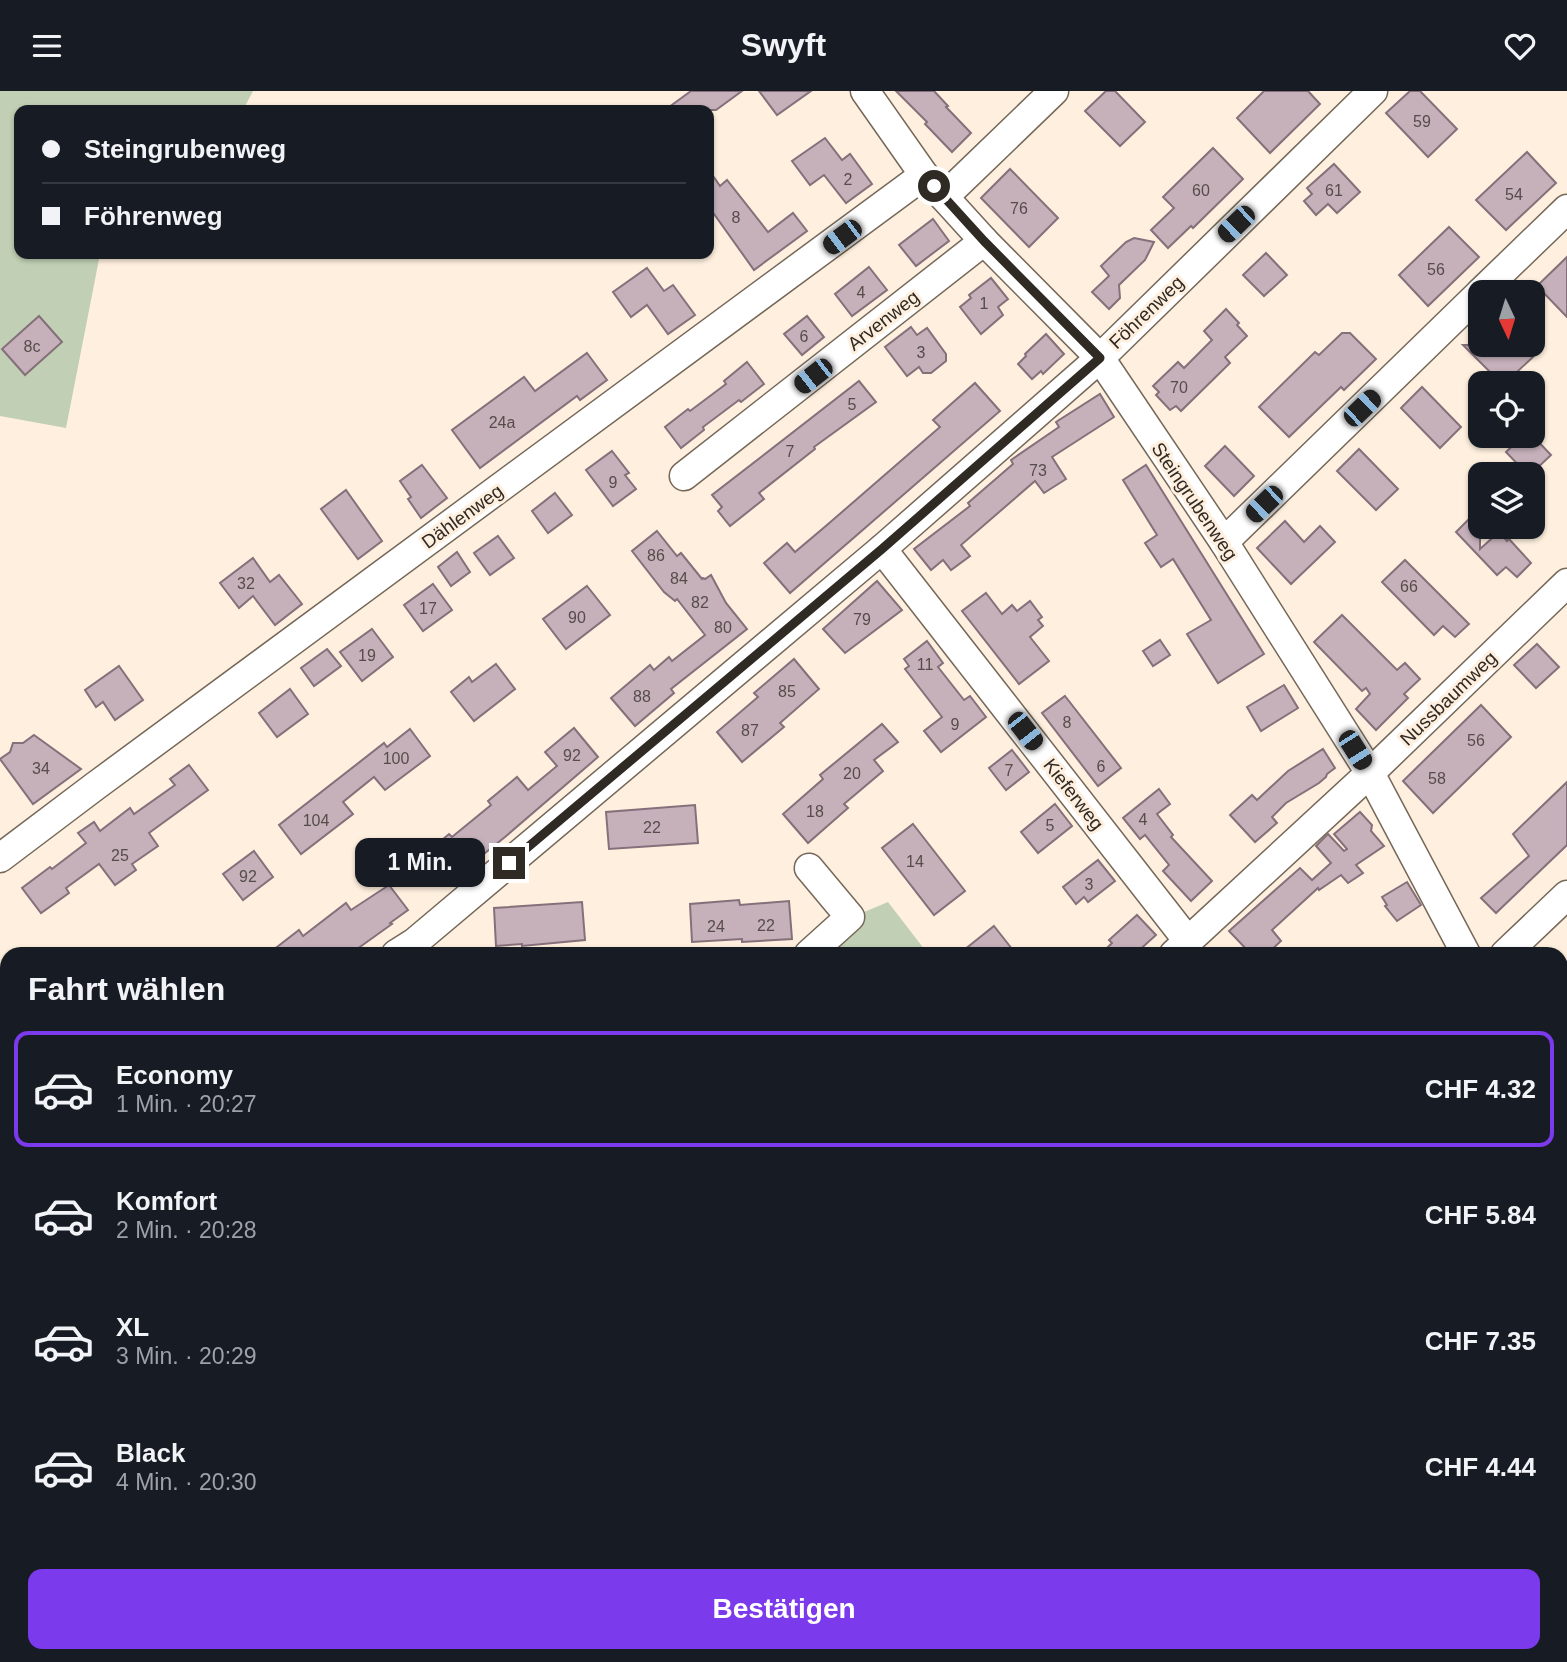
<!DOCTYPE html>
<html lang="de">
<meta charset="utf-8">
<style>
body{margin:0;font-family:Helvetica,sans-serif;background:#242831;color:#f1f3f6;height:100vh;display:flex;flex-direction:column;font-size:26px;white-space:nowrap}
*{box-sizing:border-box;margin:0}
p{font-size:23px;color:#9ea1a6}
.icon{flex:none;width:38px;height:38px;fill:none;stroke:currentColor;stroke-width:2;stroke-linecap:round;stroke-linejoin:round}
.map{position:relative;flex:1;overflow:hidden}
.panel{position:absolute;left:0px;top:856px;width:1568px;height:716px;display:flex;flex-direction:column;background:#171b24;border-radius:21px 21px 0 0;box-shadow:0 2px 5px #0004}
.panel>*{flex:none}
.guide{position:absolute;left:14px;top:14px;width:700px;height:154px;border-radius:14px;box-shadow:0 2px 5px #0004;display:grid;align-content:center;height:154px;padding:0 28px;background:#171b24}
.needle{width:46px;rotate:176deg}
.buttons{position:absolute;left:1468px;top:189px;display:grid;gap:14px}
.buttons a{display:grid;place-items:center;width:77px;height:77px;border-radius:14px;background:#171b24;box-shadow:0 2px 5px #0004;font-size:35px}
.end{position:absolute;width:32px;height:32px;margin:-16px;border:9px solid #302a24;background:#fff;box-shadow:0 0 0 4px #fff}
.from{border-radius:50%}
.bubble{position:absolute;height:49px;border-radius:14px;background:#171b24;box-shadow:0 2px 5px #0004;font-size:23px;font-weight:700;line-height:49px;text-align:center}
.car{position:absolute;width:21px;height:42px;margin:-21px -10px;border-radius:9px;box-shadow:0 0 5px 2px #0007;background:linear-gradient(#222 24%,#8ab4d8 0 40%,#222 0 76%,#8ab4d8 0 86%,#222 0)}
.guide b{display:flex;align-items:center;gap:24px;height:66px;font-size:26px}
.guide b+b{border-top:2px solid #363941}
.guide i{width:18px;height:18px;background:#f1f3f6}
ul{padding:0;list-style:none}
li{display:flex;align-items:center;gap:21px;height:116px;margin:0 14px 10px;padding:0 14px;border:4px solid transparent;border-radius:14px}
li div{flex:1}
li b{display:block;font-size:26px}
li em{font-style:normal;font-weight:700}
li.selected{border-color:#7c3aed}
li>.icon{width:63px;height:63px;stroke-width:1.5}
h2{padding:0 28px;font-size:32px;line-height:84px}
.cta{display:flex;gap:14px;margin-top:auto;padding:14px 28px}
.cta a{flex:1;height:80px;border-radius:14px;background:#7c3aed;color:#fff;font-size:28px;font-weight:700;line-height:80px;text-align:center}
header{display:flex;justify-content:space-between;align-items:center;height:91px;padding:0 28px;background:#171b24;font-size:32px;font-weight:700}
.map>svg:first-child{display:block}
</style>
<header><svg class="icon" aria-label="menu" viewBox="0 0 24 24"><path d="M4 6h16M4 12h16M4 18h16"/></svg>Swyft<svg class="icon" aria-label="heart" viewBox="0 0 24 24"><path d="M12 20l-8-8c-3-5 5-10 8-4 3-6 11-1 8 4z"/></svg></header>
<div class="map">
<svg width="1567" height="1571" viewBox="0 0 1567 1571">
<rect width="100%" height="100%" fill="#feefde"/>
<g fill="#fae5ce">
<path d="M1561,1057L1567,1069V1545L1561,1550Z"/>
<path d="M1248,1564L1546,1565L1539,1571H1245Z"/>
</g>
<g fill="#c1d0b4">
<path d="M0,0H253L243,19H19V163H100L66,337L0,325Z"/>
<path d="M888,811L928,863H809L850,827Z"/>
<path d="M1567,1221V1360L1561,1352V1226Z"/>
<path d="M1341,1565H1512L1505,1571H1347Z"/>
</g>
<g fill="#c6b1bb" stroke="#84707a" stroke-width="2">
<path d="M691,0H742L716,19H665Z"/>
<path d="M759,0H811L777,24Z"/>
<path d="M896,0H934L948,15L946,16L971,42L952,61L925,33L927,31Z"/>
<path d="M1106,0H1115L1145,31L1120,55L1085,20Z"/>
<path d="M1264,0H1308L1320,13L1270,62L1237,27Z"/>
<path d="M1410,0H1420L1457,38L1428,66L1386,22Z"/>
<path d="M825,47L842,69L850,63L872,93L846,112L824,84L810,94L792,70Z"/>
<path d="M1213,57L1243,88L1193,137L1191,135L1168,157L1151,139L1174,117L1163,106Z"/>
<path d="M1527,61L1556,92L1506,139L1476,109Z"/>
<path d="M1334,73L1360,101L1337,122L1328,113L1316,124L1304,110L1312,103L1307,97Z"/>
<path d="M1010,78L1058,127L1029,156L981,107Z"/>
<path d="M709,79L720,95L727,89L768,141L793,122L807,140L754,179L709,116Z"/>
<path d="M933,128L949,150L916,175L899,154Z"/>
<path d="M1449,136L1479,166L1428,215L1399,184Z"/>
<path d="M1134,147L1154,151L1145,169L1119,194L1120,207L1109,218L1092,201L1109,185L1101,175L1126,151Z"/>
<path d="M1266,162L1287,184L1264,205L1243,184Z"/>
<path d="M1567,166V226L1537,195Z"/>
<path d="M869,176L887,199L852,225L835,203Z"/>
<path d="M647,177L664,200L673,194L695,224L668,243L647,214L631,226L613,201Z"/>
<path d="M991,187L1008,208L998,216L1003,224L981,243L960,216L971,207L969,204Z"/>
<path d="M1226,218L1239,232L1237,234L1247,245L1225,266L1230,272L1181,320L1176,315L1170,319L1156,304L1159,301L1153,295L1178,271L1184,277L1212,249L1204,240Z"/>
<path d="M39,225L62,251L25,284L2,258Z"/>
<path d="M807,225L824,246L802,264L784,243Z"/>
<path d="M911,236L917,244L927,237L946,263V270L931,282H923L919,276L907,285L885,256Z"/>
<path d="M1342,242H1350L1376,268L1344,299L1341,296L1289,346L1259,316L1315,261L1319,264Z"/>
<path d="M1046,243L1064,263L1043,283L1041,280L1032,288L1018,273L1026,265L1025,263Z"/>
<path d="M1463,254H1521L1533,266L1505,292H1501Z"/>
<path d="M587,262L607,289L580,309L577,305L480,377L452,339L524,286L535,300Z"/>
<path d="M747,271L764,293L741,311L739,309L703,336L704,339L681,357L665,336L688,318L690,320L726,293L724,290Z"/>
<path d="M859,290L876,311L814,356L815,358L759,402L764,408L730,435L718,420L722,416L712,404Z"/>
<path d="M975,292L1000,320L790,502L764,472L787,452L795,461L827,434L940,336L933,329Z"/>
<path d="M1422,296L1461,336L1440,357L1401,317Z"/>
<path d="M1100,303L1114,326L1052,366L1066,388L1044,402L1035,390L961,454L970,465L951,479L943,469L931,479L914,458L970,415L968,412L1013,373L1011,369L1059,336L1056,331Z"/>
<path d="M1523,345H1533L1551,364L1531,383H1527L1506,361Z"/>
<path d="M1225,355L1254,385L1234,405L1205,375Z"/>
<path d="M1359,358L1398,398L1376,419L1337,380Z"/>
<path d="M612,360L629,382L625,384L636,398L613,415L586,379Z"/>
<path d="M422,374L447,407L421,427L408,408L411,406L400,390Z"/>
<path d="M1146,374L1264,563L1218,592L1187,543L1211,529L1173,468L1161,476L1145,452L1157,444L1123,389Z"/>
<path d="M346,399L382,450L358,468L321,418Z"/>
<path d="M555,402L572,424L548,442L532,420Z"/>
<path d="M1480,417V458L1499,441L1507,450L1509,448L1531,472L1517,486L1506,476L1497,484L1456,441Z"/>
<path d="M1285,430L1304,451L1320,435L1335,451L1291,493L1257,457Z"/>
<path d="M657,440L677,465L681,462L702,488L703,487L705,488L711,484L726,512L747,538L671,598L674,602L635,635L611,607L650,574L654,579L669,566L672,570L705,544L677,508L675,510L664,501L632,460Z"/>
<path d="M498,445L514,467L490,484L474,462Z"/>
<path d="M457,461L470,481L451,495L438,476Z"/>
<path d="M253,467L270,491L279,484L302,513L275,534L253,505L239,517L220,492Z"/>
<path d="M1405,469L1469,533L1455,546L1443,535L1434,544L1382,491Z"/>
<path d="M877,490L902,519L845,562L823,538Z"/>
<path d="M433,493L452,519L423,540L404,514Z"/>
<path d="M587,495L610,524L566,558L543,528Z"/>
<path d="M986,502L1002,523L1012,514L1017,520L1030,510L1042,526L1038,529L1043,535L1030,546L1049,570L1019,593L962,520Z"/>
<path d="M1342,524L1397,579L1405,572L1420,588L1404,603L1408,607L1376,639L1356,618L1370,603L1366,597L1362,600L1314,551Z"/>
<path d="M372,538L393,566L362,590L340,561Z"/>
<path d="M1160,549L1170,564L1153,575L1143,560Z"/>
<path d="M927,550L943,572L938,576L964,609L970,605L986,626L941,661L924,640L942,626L905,578L909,575L904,568Z"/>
<path d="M1537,553L1559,576L1536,597L1514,574Z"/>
<path d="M327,558L341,575L314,595L301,577Z"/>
<path d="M794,568L819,598L780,632L784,636L742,671L717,641L758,606L754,602Z"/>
<path d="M496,573L515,598L474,630L451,601L469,586L472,591Z"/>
<path d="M119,575L143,609L115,629L103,611L96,616L85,599Z"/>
<path d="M1284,594L1298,617L1261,640L1247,616Z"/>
<path d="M290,598L308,623L277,646L259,622Z"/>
<path d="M1065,605L1121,677L1098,695L1042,622Z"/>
<path d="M1481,614L1511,646L1433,722L1403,690Z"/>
<path d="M882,633L898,651L874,669L883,680L844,713L848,717L808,752L783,723L823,688L820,684Z"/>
<path d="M574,637L598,666L505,746L455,786L431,758L449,743L452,746L491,714L488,710L517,686L528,699L557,675L545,661Z"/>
<path d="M410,638L430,665L385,699L374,686L343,711L353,723L301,763L279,734L384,652L387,656Z"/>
<path d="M34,644L81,678L33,713L0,668L10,661L13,652H23Z"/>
<path d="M1323,658L1335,677L1327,683L1326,686L1319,692L1286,712L1272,726L1277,732L1255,751L1230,724L1252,704L1257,709L1288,680Z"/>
<path d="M1012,659L1029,681L1006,699L989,677Z"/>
<path d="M189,674L208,699L149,742L158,755L132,773L136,779L115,794L99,773L66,797L69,802L41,822L22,797L50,776L52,778L86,752L78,742L94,731L100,740L130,717L134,723L175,694L170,688Z"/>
<path d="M1567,691V754L1496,822L1481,807L1529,765L1513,743Z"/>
<path d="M1159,698L1170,713L1157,723L1173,744L1171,746L1212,790L1191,810L1163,780L1169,774L1145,744L1140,748L1123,727Z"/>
<path d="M1055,713L1072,735L1038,762L1021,741Z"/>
<path d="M695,714L698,752L609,758L606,721Z"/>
<path d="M1360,721L1372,734L1371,740L1384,755L1356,774L1363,782L1348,792L1341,784L1319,799L1318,797L1272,839L1281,850L1267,863H1251L1229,840L1300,777L1312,789L1331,772L1316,755L1328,743L1344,760L1347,758L1334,743Z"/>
<path d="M913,733L965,800L934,824L882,757Z"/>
<path d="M254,760L273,786L243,809L223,783Z"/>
<path d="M1098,769L1115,790L1088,811L1084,806L1076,813L1063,796Z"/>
<path d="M1407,791L1421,814L1397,830L1385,815L1387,814L1382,806Z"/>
<path d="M389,794L408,819L390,832L392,833L350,863H268L299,839L303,845L346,812L351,819Z"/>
<path d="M739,809L740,814L789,810L792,848L742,851V848L692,851L690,813Z"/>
<path d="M582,811L585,849L522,855V853L496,855L494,817Z"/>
<path d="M1137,824L1156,844L1135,863H1101L1112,852L1109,849Z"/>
<path d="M994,835L1016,863H959Z"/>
</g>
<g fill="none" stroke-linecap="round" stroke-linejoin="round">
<defs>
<g id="minor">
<path d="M865,0L924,84L984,150L1100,267L1224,451L1370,682L1466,863"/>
<path d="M944,106L1054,0"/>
<path d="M1481,201L1567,118"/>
<path d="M684,385L984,150"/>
<path d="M1224,451L1480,202"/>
<path d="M882,458L1188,850"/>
<path d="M0,767L94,696L924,84"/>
<path d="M809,777L850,826L809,863"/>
<path d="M396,863L415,851L882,458L1100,267L1373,0"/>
<path d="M1174,863L1370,682L1567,492"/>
<path d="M1505,863L1567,804"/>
<path d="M0,1048L7,1046"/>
<path d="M1561,1057L1567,1070"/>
<path d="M0,1168L7,1166"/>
<path d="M0,1396L7,1395"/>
<path d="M1561,1550L1567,1545"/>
<path d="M928,1564L951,1571"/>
<path d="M432,1571L445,1564"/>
<path d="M1539,1571L1546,1564"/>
</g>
</defs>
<use href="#minor" stroke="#756859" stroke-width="31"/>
<use href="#minor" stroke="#fff" stroke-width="28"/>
</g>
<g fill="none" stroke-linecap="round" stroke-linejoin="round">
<path stroke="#302a24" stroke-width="9" d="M509,772L882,458L1100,267L984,150L934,95"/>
</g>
<g text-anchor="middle" stroke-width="6" stroke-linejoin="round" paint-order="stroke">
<g font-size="16" fill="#564c4a">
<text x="1422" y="36">59</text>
<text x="848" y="94">2</text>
<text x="1201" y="105">60</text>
<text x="1334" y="105">61</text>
<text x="1514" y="109">54</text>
<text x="1019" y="123">76</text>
<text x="736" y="132">8</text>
<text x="1436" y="184">56</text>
<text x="861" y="207">4</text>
<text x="984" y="218">1</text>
<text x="804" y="251">6</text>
<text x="32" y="261">8c</text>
<text x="921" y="267">3</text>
<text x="1179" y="302">70</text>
<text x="852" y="319">5</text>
<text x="502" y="337">24a</text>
<text x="790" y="366">7</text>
<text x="1038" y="385">73</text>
<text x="613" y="397">9</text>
<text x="656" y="470">86</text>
<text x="679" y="493">84</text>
<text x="246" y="498">32</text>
<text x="1409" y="501">66</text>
<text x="700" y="517">82</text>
<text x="428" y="523">17</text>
<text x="577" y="532">90</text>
<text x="862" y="534">79</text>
<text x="723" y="542">80</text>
<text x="367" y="570">19</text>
<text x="925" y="579">11</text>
<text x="787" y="606">85</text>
<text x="642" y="611">88</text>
<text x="1067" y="637">8</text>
<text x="955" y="639">9</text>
<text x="750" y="645">87</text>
<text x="1476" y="655">56</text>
<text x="572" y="670">92</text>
<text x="396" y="673">100</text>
<text x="1101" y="681">6</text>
<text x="41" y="683">34</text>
<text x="1009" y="685">7</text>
<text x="852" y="688">20</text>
<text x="1437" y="693">58</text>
<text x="815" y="726">18</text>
<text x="1143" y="734">4</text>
<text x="316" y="735">104</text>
<text x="1050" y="740">5</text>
<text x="652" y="742">22</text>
<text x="120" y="770">25</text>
<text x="915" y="776">14</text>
<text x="248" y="791">92</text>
<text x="1089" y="799">3</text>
<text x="766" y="840">22</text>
<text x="716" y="841">24</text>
</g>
<g font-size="19" fill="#302a24" stroke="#feefde">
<text transform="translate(1146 221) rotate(-44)" y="7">Föhrenweg</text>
<text transform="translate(883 229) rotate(-38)" y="7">Arvenweg</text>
<text transform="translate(1195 410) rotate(56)" y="7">Steingrubenweg</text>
<text transform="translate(462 425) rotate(-36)" y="7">Dählenweg</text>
<text transform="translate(1448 607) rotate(-44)" y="7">Nussbaumweg</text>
<text transform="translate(1074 703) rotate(52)" y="7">Kieferweg</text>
</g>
</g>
</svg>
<div class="buttons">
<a><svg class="needle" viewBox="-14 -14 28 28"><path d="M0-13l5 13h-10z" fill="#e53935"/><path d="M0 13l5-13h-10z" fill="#9ea1a6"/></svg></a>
<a><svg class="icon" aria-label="locate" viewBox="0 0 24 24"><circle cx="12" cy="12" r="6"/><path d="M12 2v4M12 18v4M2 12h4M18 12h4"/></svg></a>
<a><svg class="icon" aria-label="layers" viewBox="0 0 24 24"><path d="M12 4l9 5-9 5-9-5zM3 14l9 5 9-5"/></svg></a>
</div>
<i class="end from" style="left:934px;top:95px"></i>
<i class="end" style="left:509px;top:772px"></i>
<div class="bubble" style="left:355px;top:747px;width:130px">1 Min.</div>
<i class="car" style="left:1236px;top:133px;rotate:226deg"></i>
<i class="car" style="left:842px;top:146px;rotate:233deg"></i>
<i class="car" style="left:813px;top:285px;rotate:232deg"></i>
<i class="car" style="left:1362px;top:317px;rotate:46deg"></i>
<i class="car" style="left:1264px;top:413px;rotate:226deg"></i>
<i class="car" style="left:1025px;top:640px;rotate:142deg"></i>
<i class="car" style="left:1355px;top:659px;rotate:148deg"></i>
<div class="guide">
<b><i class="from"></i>Steingrubenweg</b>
<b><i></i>Föhrenweg</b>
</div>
<section class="panel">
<h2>Fahrt wählen</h2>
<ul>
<li class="selected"><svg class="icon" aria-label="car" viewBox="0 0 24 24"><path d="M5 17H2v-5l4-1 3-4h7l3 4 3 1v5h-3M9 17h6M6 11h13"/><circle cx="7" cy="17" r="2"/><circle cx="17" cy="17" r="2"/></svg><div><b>Economy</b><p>1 Min. · 20:27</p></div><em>CHF 4.32</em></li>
<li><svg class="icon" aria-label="car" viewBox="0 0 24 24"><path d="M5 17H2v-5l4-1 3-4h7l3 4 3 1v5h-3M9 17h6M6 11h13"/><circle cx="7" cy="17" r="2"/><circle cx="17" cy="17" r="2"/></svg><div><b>Komfort</b><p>2 Min. · 20:28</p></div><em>CHF 5.84</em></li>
<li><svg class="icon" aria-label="car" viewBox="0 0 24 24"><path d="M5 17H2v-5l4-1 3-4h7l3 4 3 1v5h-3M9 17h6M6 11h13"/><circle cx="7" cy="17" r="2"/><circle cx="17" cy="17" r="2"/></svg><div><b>XL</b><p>3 Min. · 20:29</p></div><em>CHF 7.35</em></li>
<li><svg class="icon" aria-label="car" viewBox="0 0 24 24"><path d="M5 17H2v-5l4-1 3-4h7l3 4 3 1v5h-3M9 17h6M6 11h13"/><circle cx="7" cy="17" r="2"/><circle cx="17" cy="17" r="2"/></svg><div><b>Black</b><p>4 Min. · 20:30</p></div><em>CHF 4.44</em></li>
</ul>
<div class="cta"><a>Bestätigen</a></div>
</section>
</div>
